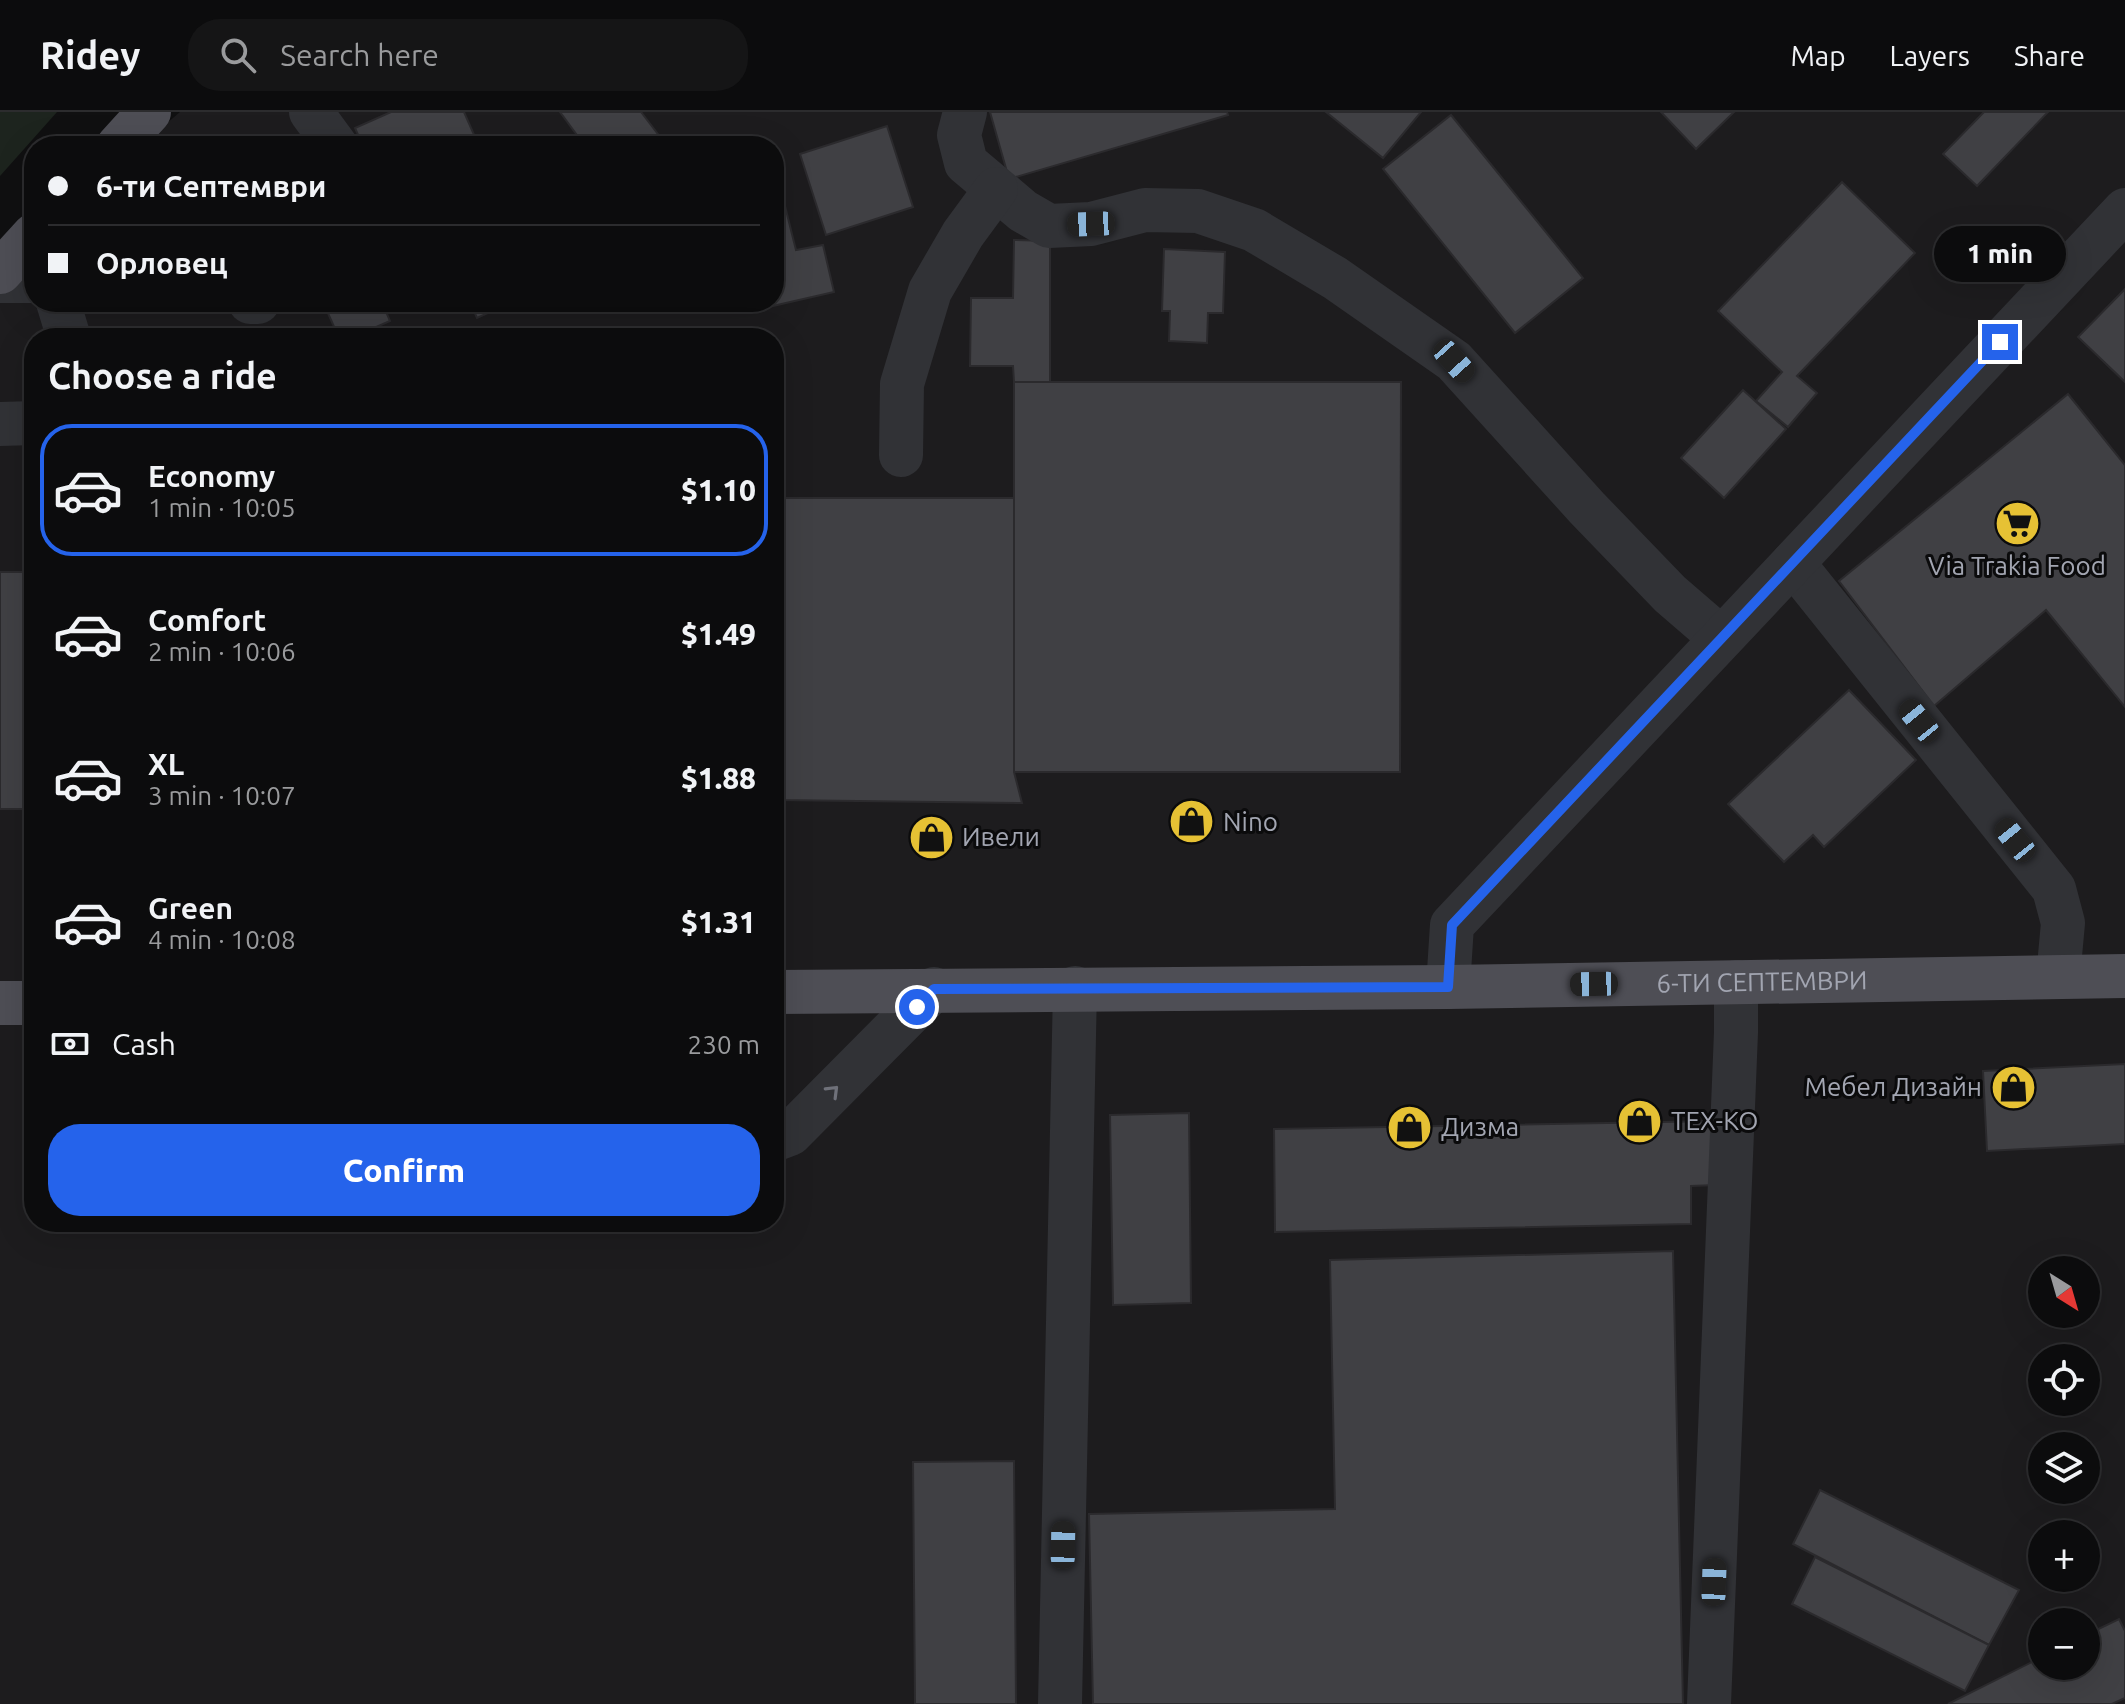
<!DOCTYPE html>
<meta charset="utf-8">
<style>
body{margin:0;font-family:Ubuntu,sans-serif;background:#151516;color:#f1f3f6;height:100vh;display:flex;flex-direction:column;font-size:30px;white-space:nowrap}
*{box-sizing:border-box;margin:0}
p{font-size:26px;color:#9a9b9d}
.icon{flex:none;width:44px;height:44px;fill:none;stroke:currentColor;stroke-width:2;stroke-linecap:round;stroke-linejoin:round}
.map{position:relative;flex:1;overflow:hidden}
.sheet{position:absolute;left:24px;top:216px;width:760px;height:904px;display:flex;flex-direction:column;background:#0c0c0d;border-radius:32px;box-shadow:0 8px 32px #0002,0 0 0 2px #2c2c2e}
.sheet>*{flex:none}
.top-card{position:absolute;left:24px;top:24px;width:760px;height:176px;border-radius:32px;box-shadow:0 8px 32px #0002,0 0 0 2px #2c2c2e;display:grid;align-content:center;height:176px;padding:0 24px;background:#0c0c0d}
.needle{width:52px;rotate:143deg}
.fabs{position:absolute;left:2028px;top:1144px;display:grid;gap:16px}
.fabs a{display:grid;place-items:center;width:72px;height:72px;border-radius:50%;background:#0c0c0d;box-shadow:0 8px 32px #0002,0 0 0 2px #2c2c2e;font-size:40px}
.end{position:absolute;width:36px;height:36px;margin:-18px;border:10px solid #2563eb;background:#fff;box-shadow:0 0 0 4px #fff}
.from{border-radius:50%}
.bubble{position:absolute;height:56px;border-radius:28px;background:#0c0c0d;box-shadow:0 8px 32px #0002,0 0 0 2px #2c2c2e;font-size:26px;font-weight:800;line-height:56px;text-align:center}
.car{position:absolute;width:24px;height:48px;margin:-24px -12px;border-radius:10px;box-shadow:0 0 6px 2px #0007;background:linear-gradient(#222 24%,#8ab4d8 0 40%,#222 0 76%,#8ab4d8 0 86%,#222 0)}
.top-card b{display:flex;align-items:center;gap:28px;height:76px;font-size:30px}
.top-card b+b{border-top:2px solid #2c2c2e}
.top-card i{width:20px;height:20px;background:#f1f3f6}
ul{padding:0;list-style:none}
li{display:flex;align-items:center;gap:24px;height:132px;margin:0 16px 12px;padding:0 8px;border:4px solid transparent;border-radius:32px}
li div{flex:1}
li b{display:block;font-size:30px}
li em{font-style:normal;font-weight:800}
li.current{border-color:#2563eb}
li>.icon{width:72px;height:72px;stroke-width:1.5}
h2{padding:0 24px;font-size:36px;line-height:96px}
.pay{display:flex;align-items:center;gap:20px;height:88px;padding:0 24px;font-size:30px}
.pay p{margin-inline-start:auto}
.primary-button{display:flex;gap:16px;margin-top:auto;padding:16px 24px}
.primary-button a{flex:1;height:92px;border-radius:32px;background:#2563eb;color:#fff;font-size:32px;font-weight:800;line-height:92px;text-align:center}
header{display:flex;align-items:center;gap:48px;box-sizing:border-box;height:112px;padding:0 40px;background:#0c0c0d;border-bottom:2px solid #2c2c2e}
header strong{font-size:38px}
nav{display:flex;gap:44px;margin-inline-start:auto;font-size:28px}
.search{width:560px;height:72px;background:#151516;display:flex;align-items:center;gap:20px;box-sizing:border-box;padding:0 28px;border-radius:32px;color:#9a9b9d;font-size:30px}
.map>svg:first-child{display:block}
</style>
<header>
<strong>Ridey</strong>
<div class="search"><svg class="icon" aria-label="search" viewBox="0 0 24 24"><circle cx="10" cy="10" r="6"/><path d="M15 15l6 6"/></svg>Search here</div>
<nav><a>Map</a><a>Layers</a><a>Share</a></nav>
</header>
<div class="map">
<svg width="2125" height="1592" viewBox="0 0 2125 1592">
<rect width="100%" height="100%" fill="#101011"/>
<path fill="#1d1c1e" fill-rule="evenodd" d="M180,0H2125V1592H0V153L34,190H774V34H140ZM34,226H774V1110H34ZM2042,1158H2086V1202H2042ZM2042,1246H2086V1290H2042ZM2042,1334H2086V1378H2042ZM2042,1422H2086V1466H2042ZM2042,1510H2086V1554H2042Z"/>
<path fill="#1d241e" d="M0,0H57L0,64Z"/>
<g fill="#404044" stroke="#2b2a2d" stroke-width="2">
<path d="M391,0H464L479,34H363L355,16Z"/>
<path d="M560,0H641L667,34H585Z"/>
<path d="M990,0H1227L1228,3L1009,67Z"/>
<path d="M1326,0H1421L1383,46Z"/>
<path d="M1661,0H1734L1696,37Z"/>
<path d="M1984,0H2048L1977,74L1943,42Z"/>
<path d="M1451,3L1583,166L1515,221L1383,57Z"/>
<path d="M887,14L913,95L826,123L800,42Z"/>
<path d="M1842,70L1915,141L1797,264L1817,281L1788,315L1756,289L1782,260L1718,199Z"/>
<path d="M781,78L796,138L823,133L834,180L764,196L762,190H774V80Z"/>
<path d="M1014,128L1050,129V270H1014L1013,254H970L971,186H1013Z"/>
<path d="M1164,137L1225,140L1223,201H1208L1207,231L1169,229L1170,199H1162Z"/>
<path d="M2125,177V270L2078,225Z"/>
<path d="M323,190H382L390,209L351,226H339Z"/>
<path d="M470,190H512L477,206Z"/>
<path d="M1014,270H1401L1400,660H1014Z"/>
<path d="M1743,278L1786,317L1724,386L1681,346Z"/>
<path d="M2068,282L2125,353V595L2046,498L1934,594L1839,469Z"/>
<path d="M774,385L781,386L777,688H774Z"/>
<path d="M781,386H1014V660L1022,691L777,688Z"/>
<rect x="0" y="460" width="34" height="237"/>
<path d="M1849,578L1916,648L1824,735L1813,723L1784,750L1728,692Z"/>
<path d="M2125,952V1032L1987,1039L1983,959Z"/>
<path d="M1189,1001L1191,1191L1113,1193L1110,1003Z"/>
<path d="M1716,1009L1717,1073L1691,1074V1112L1275,1120L1274,1017Z"/>
<path d="M1673,1139L1683,1592H1093L1089,1402L1335,1397L1330,1148Z"/>
<path d="M1014,1349L1016,1592H915L913,1350Z"/>
<path d="M1820,1378L2019,1478L1989,1533L1793,1432Z"/>
<path d="M1815,1445L1989,1533L1965,1579L1792,1492Z"/>
<path d="M2119,1507L2125,1519V1586L2112,1592H1948L2042,1545V1554H2086V1523Z"/>
</g>
<g fill="none" stroke-linecap="round" stroke-linejoin="round">
<g stroke="#313236" stroke-width="44">
<path d="M311,0L336,34"/>
<path d="M965,0L959,23L966,51L1023,99L1049,114L1091,112L1145,98L1198,99L1254,118L1335,166L1454,249L1587,396L1670,482L1721,526"/>
<path d="M0,169H34"/>
<path d="M58,190L69,226"/>
<path d="M250,190H258"/>
<path d="M0,312L34,311"/>
<path d="M901,343L902,272L930,179L963,122L996,77"/>
<path d="M1793,451L2054,777L2063,811L2058,865"/>
<path d="M1448,875L1452,813L2125,98"/>
<path d="M774,1028L790,1022L934,877"/>
<path d="M1060,1592L1075,876"/>
<path d="M1709,1592L1736,920V870"/>
</g>
<g stroke="#4e4e55" stroke-width="44">
<path d="M118,34L149,0"/>
<path d="M0,160L34,123"/>
<path id="s1" d="M774,880L1448,875L2125,864"/>
<path d="M0,891H34"/>
</g>
</g>
<defs><path id="oneway-chevron" d="M-2-3.5L2.5 0L-2 3.5" fill="none" stroke-width="1.6" stroke-linecap="round" stroke-linejoin="round" transform="scale(2)"/></defs>
<use stroke="#6f717a" href="#oneway-chevron" transform="translate(833 979) rotate(-45)"/>
<g fill="none" stroke-linecap="round" stroke-linejoin="round">
<path stroke="#2563eb" stroke-width="10" d="M917,895L934,877L1448,875L1452,813L2000,230"/>
</g>
<defs>
<symbol id="supermarket-disc" viewBox="-11 -11 22 22"><circle r="9.5" fill="#e6c134" stroke="#0b0b0c"/><path d="M-6-5.5h2.5l.6 2H6L4.5 2H-2.5L-4.4-4H-6ZM-1.5 3.2a1.3 1.3 0 1 0 .1 0ZM3 3.2a1.3 1.3 0 1 0 .1 0Z" fill="#111"/></symbol>
<symbol id="shop-disc" viewBox="-11 -11 22 22"><circle r="9.5" fill="#e6c134" stroke="#0b0b0c"/><path d="M-5-2.5h2.3a2.7 3.5 0 0 1 5.4 0H5L5.5 6h-11ZM-1.5-2.5h3a1.5 2.3 0 0 0-3 0Z" fill="#111"/></symbol>
</defs>
<g fill-rule="evenodd">
<use href="#supermarket-disc" x="1992" y="386" width="51" height="51"/>
<use href="#shop-disc" x="1166" y="684" width="51" height="51"/>
<use href="#shop-disc" x="906" y="700" width="51" height="51"/>
<use href="#shop-disc" x="1988" y="950" width="51" height="51"/>
<use href="#shop-disc" x="1614" y="984" width="51" height="51"/>
<use href="#shop-disc" x="1384" y="990" width="51" height="51"/>
</g>
<g text-anchor="middle" stroke-width="6" stroke-linejoin="round" paint-order="stroke">
<g font-size="26" fill="#a2a5b1" stroke="#0b0b0c" text-anchor="start">
<text x="2017" y="463" text-anchor="middle">Via Trakia Food</text>
<text x="1223" y="719">Nino</text>
<text x="962" y="734">Ивели</text>
<text x="1982" y="984" text-anchor="end">Мебел Дизайн</text>
<text x="1671" y="1018">ТЕХ-КО</text>
<text x="1441" y="1024">Дизма</text>
</g>
<g font-size="26" fill="#a2a5b1" stroke="#0b0b0c">
<text dy="9" stroke="none"><textPath href="#s1" startOffset="988">6-ТИ СЕПТЕМВРИ</textPath></text>
</g>
</g>
</svg>
<div class="fabs">
<a><svg class="needle" viewBox="-14 -14 28 28"><path d="M0-13l5 13h-10z" fill="#e53935"/><path d="M0 13l5-13h-10z" fill="#9a9b9d"/></svg></a>
<a><svg class="icon" aria-label="locate" viewBox="0 0 24 24"><circle cx="12" cy="12" r="6"/><path d="M12 2v4M12 18v4M2 12h4M18 12h4"/></svg></a>
<a><svg class="icon" aria-label="layers" viewBox="0 0 24 24"><path d="M12 4l9 5-9 5-9-5zM3 14l9 5 9-5"/></svg></a>
<a>+</a>
<a>−</a>
</div>
<i class="end from" style="left:917px;top:895px"></i>
<i class="end" style="left:2000px;top:230px"></i>
<div class="bubble" style="left:1934px;top:114px;width:132px">1 min</div>
<i class="car" style="left:1091px;top:112px;rotate:268deg"></i>
<i class="car" style="left:1454px;top:249px;rotate:138deg"></i>
<i class="car" style="left:1919px;top:609px;rotate:321deg"></i>
<i class="car" style="left:2015px;top:728px;rotate:321deg"></i>
<i class="car" style="left:1594px;top:872px;rotate:269deg"></i>
<i class="car" style="left:1063px;top:1433px;rotate:1deg"></i>
<i class="car" style="left:1714px;top:1470px;rotate:2deg"></i>
<div class="top-card">
<b><i class="from"></i>6-ти Септември</b>
<b><i></i>Орловец</b>
</div>
<section class="sheet">
<h2>Choose a ride</h2>
<ul>
<li class="current"><svg class="icon" aria-label="car" viewBox="0 0 24 24"><path d="M5 17H2v-5l4-1 3-4h7l3 4 3 1v5h-3M9 17h6M6 11h13"/><circle cx="7" cy="17" r="2"/><circle cx="17" cy="17" r="2"/></svg><div><b>Economy</b><p>1 min · 10:05</p></div><em>$1.10</em></li>
<li><svg class="icon" aria-label="car" viewBox="0 0 24 24"><path d="M5 17H2v-5l4-1 3-4h7l3 4 3 1v5h-3M9 17h6M6 11h13"/><circle cx="7" cy="17" r="2"/><circle cx="17" cy="17" r="2"/></svg><div><b>Comfort</b><p>2 min · 10:06</p></div><em>$1.49</em></li>
<li><svg class="icon" aria-label="car" viewBox="0 0 24 24"><path d="M5 17H2v-5l4-1 3-4h7l3 4 3 1v5h-3M9 17h6M6 11h13"/><circle cx="7" cy="17" r="2"/><circle cx="17" cy="17" r="2"/></svg><div><b>XL</b><p>3 min · 10:07</p></div><em>$1.88</em></li>
<li><svg class="icon" aria-label="car" viewBox="0 0 24 24"><path d="M5 17H2v-5l4-1 3-4h7l3 4 3 1v5h-3M9 17h6M6 11h13"/><circle cx="7" cy="17" r="2"/><circle cx="17" cy="17" r="2"/></svg><div><b>Green</b><p>4 min · 10:08</p></div><em>$1.31</em></li>
</ul>
<div class="pay"><svg class="icon" aria-label="cash" viewBox="0 0 24 24"><path d="M3 7h18v10H3z"/><circle cx="12" cy="12" r="2"/></svg>Cash<p>230 m</p></div>
<div class="primary-button"><a>Confirm</a></div>
</section>
</div>
